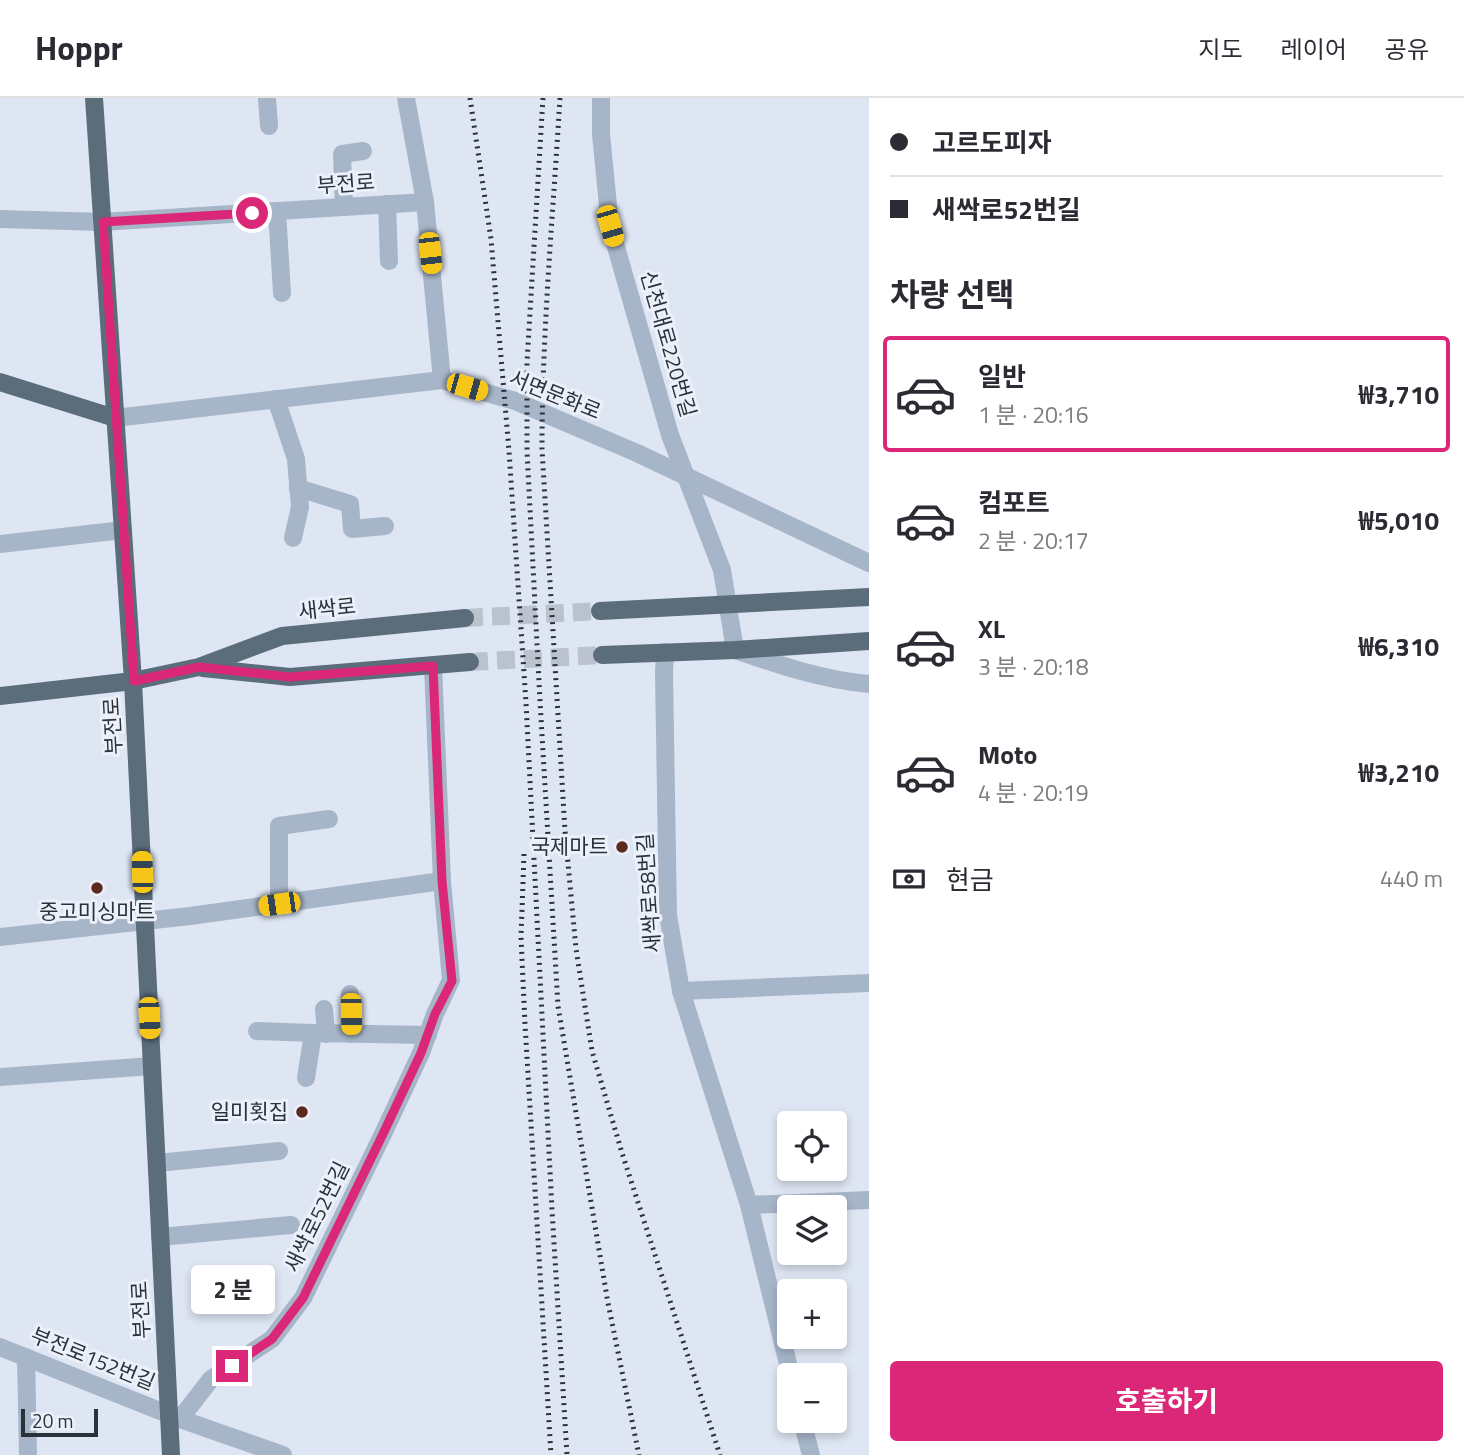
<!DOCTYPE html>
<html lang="ko">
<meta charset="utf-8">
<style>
body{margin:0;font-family:"Titillium Web","Noto Sans KR",sans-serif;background:#f2f2f3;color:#2b2b33;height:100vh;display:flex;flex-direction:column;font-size:26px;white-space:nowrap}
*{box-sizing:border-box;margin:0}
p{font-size:23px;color:#7c7c81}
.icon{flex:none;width:38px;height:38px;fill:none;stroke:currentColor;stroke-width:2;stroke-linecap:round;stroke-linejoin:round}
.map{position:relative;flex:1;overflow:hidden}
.details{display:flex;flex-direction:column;background:#fff;width:595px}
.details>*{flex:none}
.top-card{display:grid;align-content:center;height:154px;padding:0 21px;background:#fff}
.fabs{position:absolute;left:777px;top:1013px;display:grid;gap:14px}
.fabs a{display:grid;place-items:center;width:70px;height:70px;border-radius:7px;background:#fff;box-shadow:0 4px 10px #0003;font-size:35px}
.scale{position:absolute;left:21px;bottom:18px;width:77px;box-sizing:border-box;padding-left:7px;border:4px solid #2a3239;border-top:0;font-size:19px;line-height:24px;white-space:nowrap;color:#2a3239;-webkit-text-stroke:5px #ebf0fa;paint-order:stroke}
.end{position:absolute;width:32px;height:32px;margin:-16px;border:9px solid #db2777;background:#fff;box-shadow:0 0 0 4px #fff}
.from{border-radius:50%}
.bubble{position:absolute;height:49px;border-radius:7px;background:#fff;box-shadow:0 4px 10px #0003;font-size:23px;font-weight:700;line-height:49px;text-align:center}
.car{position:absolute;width:21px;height:42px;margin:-21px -10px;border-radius:9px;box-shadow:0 0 5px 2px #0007;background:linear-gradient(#f5c518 24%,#345 0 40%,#f5c518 0 76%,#345 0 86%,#f5c518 0)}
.top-card b{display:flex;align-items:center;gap:24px;height:66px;font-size:26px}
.top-card b+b{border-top:2px solid #e1e1e2}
.top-card i{width:18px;height:18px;background:#2b2b33}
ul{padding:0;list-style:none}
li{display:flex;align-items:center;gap:21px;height:116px;margin:0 14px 10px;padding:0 7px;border:4px solid transparent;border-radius:7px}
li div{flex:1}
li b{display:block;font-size:26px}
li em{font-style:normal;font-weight:700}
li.on{border-color:#db2777}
li>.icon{width:63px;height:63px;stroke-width:1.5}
h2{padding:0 21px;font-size:32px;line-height:84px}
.pay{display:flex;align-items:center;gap:18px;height:77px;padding:0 21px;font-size:26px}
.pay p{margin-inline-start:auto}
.primary-button{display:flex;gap:14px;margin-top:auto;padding:14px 21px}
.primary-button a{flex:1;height:80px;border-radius:7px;background:#db2777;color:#fff;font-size:28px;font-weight:700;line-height:80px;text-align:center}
header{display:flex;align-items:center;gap:42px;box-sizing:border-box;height:98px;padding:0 35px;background:#fff;border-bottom:2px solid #e1e1e2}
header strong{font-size:33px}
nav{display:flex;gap:38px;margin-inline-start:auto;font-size:24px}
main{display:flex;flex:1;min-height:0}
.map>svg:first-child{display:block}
</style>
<header>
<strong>Hoppr</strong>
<nav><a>지도</a><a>레이어</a><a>공유</a></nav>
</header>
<main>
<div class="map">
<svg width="869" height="1357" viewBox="0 0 869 1357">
<rect width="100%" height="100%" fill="#dee6f3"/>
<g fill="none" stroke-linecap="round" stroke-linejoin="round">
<g stroke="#bac2ce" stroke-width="18" stroke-dasharray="18 9" stroke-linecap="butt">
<path d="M465,520L600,513"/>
<path d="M470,564L602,557"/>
</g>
<g stroke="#a7b5c9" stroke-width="18">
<path d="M267,0L269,28"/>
<path d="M406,0L425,104L442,282"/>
<path d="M601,0V36L610,128L670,337L722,472L735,552C779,567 823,582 869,586"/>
<path d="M387,106L389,163"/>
<path d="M344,109L342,56L363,53"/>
<path d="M277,113L282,195"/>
<path d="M0,121L102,124L425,104"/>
<path d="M276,301L296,361L300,409L293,440"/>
<path d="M115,320L442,282L515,303L637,355L869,465"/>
<path d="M298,390L350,406L352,431L385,428"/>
<path d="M0,446L123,432"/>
<path d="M665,554L664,575L668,817L681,893L749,1107L791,1278"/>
<path d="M279,806V728L329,721"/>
<path d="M0,839L190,818L442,783"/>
<path d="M681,893L869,885"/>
<path d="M350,896L351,936"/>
<path d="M324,911L326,936"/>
<path d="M257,933L313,935"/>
<path d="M0,979L152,968"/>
<path d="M306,980L313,935L428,937"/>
<path d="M157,1065L279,1053"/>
<path d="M749,1107L869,1102"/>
<path d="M160,1139L291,1127"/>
<path d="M0,1249L180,1321L283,1357"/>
<path d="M26,1259L28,1357"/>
<path d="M180,1321L211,1281L272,1241L303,1200L382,1038L421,955L435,916L451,882L442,783L433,568"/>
<path d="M802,1323L811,1357"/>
</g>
<g stroke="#5b6c7b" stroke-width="18">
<path d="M94,0L133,583L171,1357"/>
<path d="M0,284L115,320"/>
<path d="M600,513L869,499"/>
<path d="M602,557L735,552L869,543"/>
<path d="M203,570L290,579L470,564"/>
<path d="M0,598L133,583L199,569L282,538L465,520"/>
</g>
<g stroke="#2a3239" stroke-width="5" stroke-dasharray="2 5" stroke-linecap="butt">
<path d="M470,0L491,141L509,353L526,605L552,1112L567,1357"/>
<path d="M543,0L527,264V353L540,603L558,908L608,1205L639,1357"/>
<path d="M560,0C553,117 542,234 542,351L565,733L576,851L592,953L622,1055L720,1357"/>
<path d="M524,756L521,839L525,926L551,1357"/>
</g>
</g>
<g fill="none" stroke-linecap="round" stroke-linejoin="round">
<path stroke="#db2777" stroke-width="9" d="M232,1268L272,1241L303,1200L382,1038L421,955L435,916L452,883L442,783L433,568L290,579L199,569L134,583L103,124L252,115"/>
</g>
<g fill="#5b291e" stroke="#ebf0fa" stroke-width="2.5">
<circle cx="622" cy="749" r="7"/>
<circle cx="97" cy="790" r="7"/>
<circle cx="302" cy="1014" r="7"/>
</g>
<g text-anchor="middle" stroke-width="6" stroke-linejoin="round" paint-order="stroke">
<g font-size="21" fill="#2a3239" stroke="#ebf0fa">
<text transform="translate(346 86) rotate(-4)" y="7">부전로</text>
<text transform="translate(668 246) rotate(74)" y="7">신천대로220번길</text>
<text transform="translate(555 297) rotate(22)" y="7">서면문화로</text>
<text transform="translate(327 511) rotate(-6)" y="7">새싹로</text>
<text transform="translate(113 628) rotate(-93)" y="7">부전로</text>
<text transform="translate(649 795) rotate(-94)" y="7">새싹로58번길</text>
<text transform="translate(317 1119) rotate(-64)" y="7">새싹로52번길</text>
<text transform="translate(141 1212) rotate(-93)" y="7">부전로</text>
<text transform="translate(93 1261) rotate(22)" y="7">부전로152번길</text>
</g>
<g font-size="21" fill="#2a3239" stroke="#ebf0fa" text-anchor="end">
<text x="608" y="756">국제마트</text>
<text x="97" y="821" text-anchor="middle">중고미싱마트</text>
<text x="288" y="1021">일미횟집</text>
</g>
</g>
</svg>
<div class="fabs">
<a><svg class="icon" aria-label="locate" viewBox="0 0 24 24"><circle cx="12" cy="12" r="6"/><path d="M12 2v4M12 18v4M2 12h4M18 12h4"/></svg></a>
<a><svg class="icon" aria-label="layers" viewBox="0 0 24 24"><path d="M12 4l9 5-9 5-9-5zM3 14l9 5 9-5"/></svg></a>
<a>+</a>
<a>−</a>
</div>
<div class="scale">20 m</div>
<i class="end from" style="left:252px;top:115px"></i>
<i class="end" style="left:232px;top:1268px"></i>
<div class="bubble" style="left:191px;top:1167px;width:84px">2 분</div>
<i class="car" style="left:610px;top:128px;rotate:164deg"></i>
<i class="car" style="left:430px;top:155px;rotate:174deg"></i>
<i class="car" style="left:467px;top:289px;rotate:106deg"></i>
<i class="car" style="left:142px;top:774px;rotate:358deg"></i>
<i class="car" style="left:279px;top:806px;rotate:262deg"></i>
<i class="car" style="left:351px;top:916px;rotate:179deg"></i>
<i class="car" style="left:149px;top:920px;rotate:177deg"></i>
</div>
<section class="details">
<div class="top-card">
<b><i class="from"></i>고르도피자</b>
<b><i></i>새싹로52번길</b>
</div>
<h2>차량 선택</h2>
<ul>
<li class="on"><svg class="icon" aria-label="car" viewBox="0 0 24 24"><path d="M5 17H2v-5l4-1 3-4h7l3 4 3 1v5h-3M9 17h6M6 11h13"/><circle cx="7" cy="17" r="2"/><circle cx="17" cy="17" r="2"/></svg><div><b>일반</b><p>1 분 · 20:16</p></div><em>₩3,710</em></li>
<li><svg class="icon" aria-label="car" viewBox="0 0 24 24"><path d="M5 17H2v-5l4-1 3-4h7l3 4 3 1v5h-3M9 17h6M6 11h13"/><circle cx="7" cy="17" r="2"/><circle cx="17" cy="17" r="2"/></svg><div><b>컴포트</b><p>2 분 · 20:17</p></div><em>₩5,010</em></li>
<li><svg class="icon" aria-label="car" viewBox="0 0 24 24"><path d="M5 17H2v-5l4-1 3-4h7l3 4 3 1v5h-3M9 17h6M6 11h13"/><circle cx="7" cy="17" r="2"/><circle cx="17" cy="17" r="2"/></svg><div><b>XL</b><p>3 분 · 20:18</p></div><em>₩6,310</em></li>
<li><svg class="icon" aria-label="car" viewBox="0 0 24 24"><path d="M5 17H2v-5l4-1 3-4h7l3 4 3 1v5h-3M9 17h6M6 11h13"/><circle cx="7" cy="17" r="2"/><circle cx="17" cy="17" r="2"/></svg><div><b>Moto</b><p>4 분 · 20:19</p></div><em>₩3,210</em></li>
</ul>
<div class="pay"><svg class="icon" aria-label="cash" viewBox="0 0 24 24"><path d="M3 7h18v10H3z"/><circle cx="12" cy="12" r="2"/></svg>현금<p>440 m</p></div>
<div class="primary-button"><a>호출하기</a></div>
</section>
</main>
